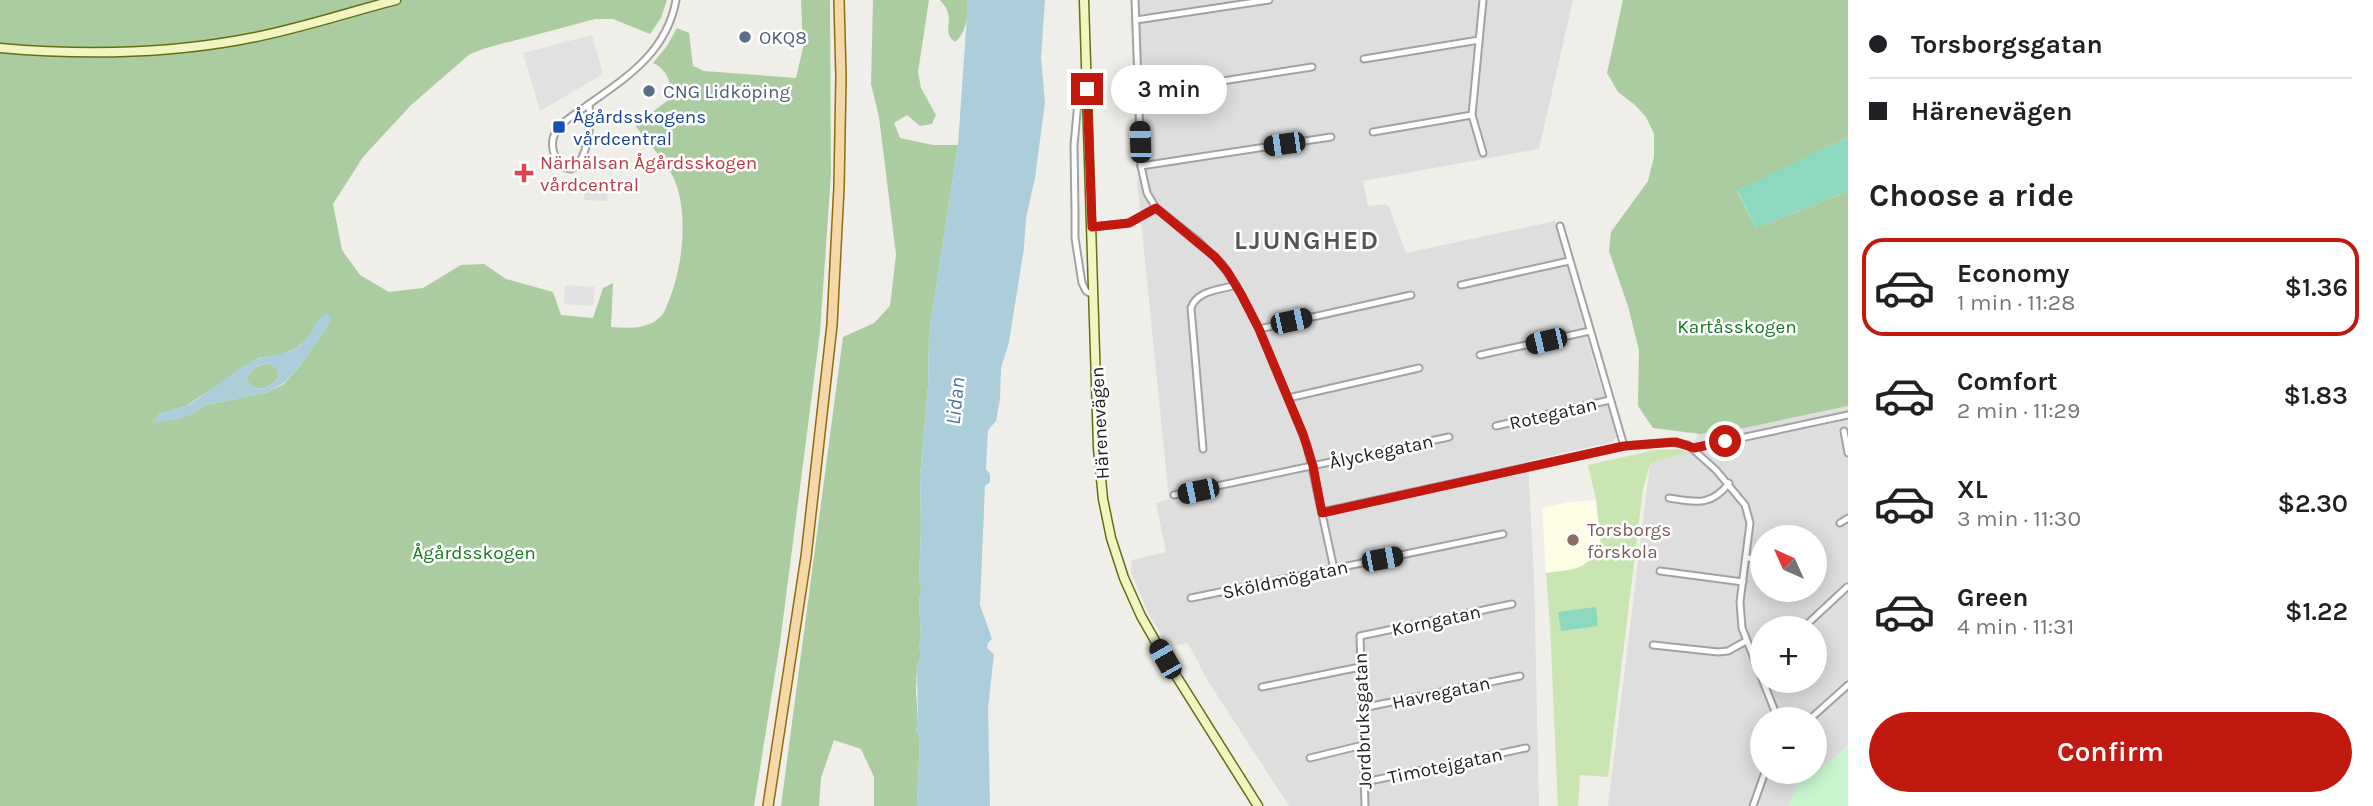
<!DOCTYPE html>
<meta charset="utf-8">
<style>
body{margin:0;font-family:Karla,sans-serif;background:#f2f2f2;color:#202124;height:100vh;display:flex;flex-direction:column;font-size:26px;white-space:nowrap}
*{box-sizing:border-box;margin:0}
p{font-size:23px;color:#757577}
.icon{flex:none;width:38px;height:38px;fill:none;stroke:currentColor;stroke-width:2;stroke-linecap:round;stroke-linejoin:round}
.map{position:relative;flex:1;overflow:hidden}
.side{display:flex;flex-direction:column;background:#fff;width:525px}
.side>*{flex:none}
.top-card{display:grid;align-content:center;height:154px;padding:0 21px;background:#fff}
.needle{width:46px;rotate:315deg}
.buttons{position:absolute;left:1750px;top:525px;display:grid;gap:14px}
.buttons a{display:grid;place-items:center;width:77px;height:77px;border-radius:50%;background:#fff;box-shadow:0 4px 18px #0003;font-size:35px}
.end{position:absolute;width:32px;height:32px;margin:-16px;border:9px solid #c11910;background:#fff;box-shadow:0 0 0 4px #fff}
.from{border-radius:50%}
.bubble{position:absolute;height:49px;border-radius:24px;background:#fff;box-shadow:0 4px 18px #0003;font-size:23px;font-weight:600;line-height:49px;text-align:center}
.car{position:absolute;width:21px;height:42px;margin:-21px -10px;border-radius:9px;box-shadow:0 0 5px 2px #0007;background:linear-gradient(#222 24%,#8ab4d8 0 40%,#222 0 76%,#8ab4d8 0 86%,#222 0)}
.top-card b{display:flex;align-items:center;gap:24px;height:66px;font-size:26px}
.top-card b+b{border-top:2px solid #e0e0e0}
.top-card i{width:18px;height:18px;background:#202124}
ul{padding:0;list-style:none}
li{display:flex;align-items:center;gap:21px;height:98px;margin:0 14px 10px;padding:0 7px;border:4px solid transparent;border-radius:21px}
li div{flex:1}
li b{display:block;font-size:26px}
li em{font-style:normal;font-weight:600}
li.current{border-color:#c11910}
li>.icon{width:63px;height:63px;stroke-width:1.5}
h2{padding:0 21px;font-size:32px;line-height:84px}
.primary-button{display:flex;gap:14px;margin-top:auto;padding:14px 21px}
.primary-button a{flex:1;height:80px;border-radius:42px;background:#c11910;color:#fff;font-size:28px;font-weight:600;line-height:80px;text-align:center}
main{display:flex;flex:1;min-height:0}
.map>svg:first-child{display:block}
</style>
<main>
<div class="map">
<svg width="1848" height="806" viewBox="0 0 1848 806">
<rect width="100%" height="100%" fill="#f0eee8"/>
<g fill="#dfdede" fill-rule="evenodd">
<path d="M1139,0H1573L1539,149L1363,181L1368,206L1385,204L1389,207L1406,253L1555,221L1595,367L1615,429L1616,437L1613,442L1528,461L1534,577L1539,806H1289L1206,678L1190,647L1187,643L1169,647L1147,611L1131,572L1132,560L1166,552L1156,503L1169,499L1137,181L1145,161Z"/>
<path d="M1848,406V745L1830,762L1815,771V719H1762V772H1814L1798,782L1789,806H1608L1650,464L1687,452L1699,434L1744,428ZM1762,537H1815V590H1762ZM1762,628H1815V681H1762Z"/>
</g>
<path fill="#fcfde4" d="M1596,500L1601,546L1589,563L1580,568L1546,573L1542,508L1569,502Z"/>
<path fill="#c9e6b2" d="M1679,449L1687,452L1650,464L1643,489L1608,777L1580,775L1578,806H1558L1550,626L1546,573C1576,569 1582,572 1601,546L1596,500L1588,465L1655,450Z"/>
<g fill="#abcca0" fill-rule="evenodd">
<path d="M0,0H667L661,18L650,34L613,19H595L486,48L470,54L411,105L363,157L333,204L342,250L360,275L389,292L423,288L461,265L484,264L506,279L553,292L561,315L593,318L603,288L613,283L611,327C629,328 649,330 662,315C665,312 667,305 669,300C683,267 690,206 671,173C662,156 646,142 635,125L671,98C671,82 668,70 653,63L667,46L677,28L689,33L693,66L704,71L796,78L803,48L801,0H830L831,174L820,332L780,643L754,806H0ZM330,323L298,368L284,384L268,392L206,405L194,413L178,419L153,422L160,414L186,406L259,358L283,354L296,348L307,339L315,325Z"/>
<path d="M873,0H929L918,72L921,88L936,115L932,124L920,126L907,115L894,123L900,138L933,145H958L929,334L928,387L920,477L921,529L919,579L922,590L919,600L921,636L919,647L921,654L917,667L916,690L918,723L916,730L920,737L917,806H874V777L861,749L834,740L821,778L819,806H781L843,337L874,323L890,306L896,255L879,117L871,84Z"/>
<path d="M940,0H968C967,16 968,31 955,42C939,30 959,20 940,0Z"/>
<path d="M1623,0H1848V137L1737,191L1756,228L1848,191V406L1744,428L1700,434L1653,428L1638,406L1639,350L1628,306L1609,251L1611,232L1648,181L1654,157V134L1646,117L1635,105L1618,92L1607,73Z"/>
<path d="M270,363L277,369L279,376C270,389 258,394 246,380C251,368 257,365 270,363Z"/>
</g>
<path fill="#caf6cf" d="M1845,747L1848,748V806H1789L1798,782L1830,762Z"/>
<g fill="#8dd9bf">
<path d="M1848,137V191L1756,228L1737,190Z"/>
<path d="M1596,607L1598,626L1561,631L1558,612Z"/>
</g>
<g fill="#e1e1e1">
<path d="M592,35L603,74L540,111L523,53Z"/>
<path d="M585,180L609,181L607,201L584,200Z"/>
<path d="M565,285L595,287L593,306L564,304Z"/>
</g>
<g fill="#accdda" fill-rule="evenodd">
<path d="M968,0H1045L1041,58L1045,102L1035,178L1026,218L1024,248L1009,342L1001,368L1000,399L996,421L988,430L986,469L990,474V482L985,486L980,605L992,639L988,643L987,648L994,654L988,708L990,806H917L920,737L916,730L918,723L917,667L921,654L919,647L921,636L919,600L922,590L919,579L921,529L920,477L928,387L929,334L958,145Z"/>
<path d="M326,313L331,316L330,323L298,368L284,383L268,392L206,405L194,413L178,419L152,423C159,409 178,411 190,404C213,390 233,369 258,359C271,353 286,356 299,346C310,337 314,322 326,313ZM269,363L277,369L279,376C270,389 258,394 246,380C250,369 257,365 269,363Z"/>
</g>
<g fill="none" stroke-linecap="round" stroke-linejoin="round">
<defs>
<g id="street">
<path d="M1135,0L1141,166L1147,193L1156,208L1197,240L1222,264L1236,285L1259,329L1307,445L1334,569"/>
<path d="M1136,20L1269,0"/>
<path d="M1364,59L1479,40"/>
<path d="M1087,89L1078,102L1074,145L1075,212V238L1082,283L1086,291L1094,296"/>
<path d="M1139,94L1312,67"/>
<path d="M589,105C591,123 589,160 571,169C555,168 548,145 556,131C563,120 579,112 589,104C629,76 667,51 676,0"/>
<path d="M1373,132L1472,115"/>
<path d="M1483,153L1472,115L1483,0"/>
<path d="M1141,166L1331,137"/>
<path d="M1560,226L1624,446"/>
<path d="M1092,227L1129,223L1156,208"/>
<path d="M1461,285L1569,261"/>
<path d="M1259,329L1411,295"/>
<path d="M1480,355L1590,331"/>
<path d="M1288,398L1419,368"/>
<path d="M1496,426L1610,400"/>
<path d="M1844,431L1848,453"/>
<path d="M1694,448L1848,415"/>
<path d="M1203,449L1191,308C1197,290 1220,290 1236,285"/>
<path d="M1174,495L1449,437"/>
<path d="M1669,498C1695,502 1711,507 1729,483"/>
<path d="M1322,512L1624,446L1670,442L1688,445L1716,470L1745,505L1750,523L1740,602L1742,628L1778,719"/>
<path d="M1840,523L1848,518"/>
<path d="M1797,537L1802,533"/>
<path d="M1747,558L1762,559"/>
<path d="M1660,571L1743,582"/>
<path d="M1191,598L1503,534"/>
<path d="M1803,628L1847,587"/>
<path d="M1653,645L1718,652L1728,651L1746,641"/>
<path d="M1262,687L1360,667"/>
<path d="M1362,708L1520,676"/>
<path d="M1810,719L1848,685"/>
<path d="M1310,758L1363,745"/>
<path d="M1365,782L1526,748"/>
<path d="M1365,806L1360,636L1512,604"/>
<path d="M1753,806L1765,772"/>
</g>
<g id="secondary">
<path d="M1084,0L1098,448L1103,499L1111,538L1124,578L1141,616L1165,658L1258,806"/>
<path d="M0,48C79,55 162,54 240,40C293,31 345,13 396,0"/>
</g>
<path id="primary" d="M768,806L806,557L832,325L839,187L841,77L839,0"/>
</defs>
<use href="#street" stroke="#a2a2a2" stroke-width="9"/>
<use href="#secondary" stroke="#62710e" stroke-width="11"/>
<use href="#primary" stroke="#916c0c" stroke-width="12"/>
<use href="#street" stroke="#fff" stroke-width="5"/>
<use href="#secondary" stroke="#f0f5c1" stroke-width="8"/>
<use href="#primary" stroke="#f5d8a8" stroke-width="9"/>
</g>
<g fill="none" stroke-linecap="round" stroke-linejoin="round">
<path stroke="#c11910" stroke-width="9" d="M1087,89L1092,227L1129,223L1156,208L1215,257L1227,271L1241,294L1259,329L1303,434L1313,466L1322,513L1624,446L1676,442L1694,448L1725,441"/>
</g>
<g fill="#5c6f8a" stroke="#fff" stroke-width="2.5">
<circle cx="745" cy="37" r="7"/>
<circle cx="649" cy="91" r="7"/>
</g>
<rect fill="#1a4fb4" stroke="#fff" stroke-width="2.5" x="552" y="120" width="14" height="14" rx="3.5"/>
<path fill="#e0444e" stroke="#fff" stroke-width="2.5" d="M520.5 162.5h7v7h7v7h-7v7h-7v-7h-7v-7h7z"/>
<circle fill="#8d6e63" stroke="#fff" stroke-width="2.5" cx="1573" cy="540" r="7"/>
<g text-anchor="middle" stroke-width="5" stroke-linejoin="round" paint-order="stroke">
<g font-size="19" fill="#4e5e75" stroke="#fff" text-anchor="start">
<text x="759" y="44">OKQ8</text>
<text x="663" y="98">CNG Lidköping</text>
</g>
<g font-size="19" fill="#164399" stroke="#fff" text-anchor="start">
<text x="573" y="123">Ågårdsskogens<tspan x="573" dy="22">vårdcentral</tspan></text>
</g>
<g font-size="19" fill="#be3a42" stroke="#fff" text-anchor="start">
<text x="540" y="169">Närhälsan Ågårdsskogen<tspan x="540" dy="22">vårdcentral</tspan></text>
</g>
<g font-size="19" fill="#157922" stroke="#fff">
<text x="1737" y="333">Kartåsskogen</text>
<text x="474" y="559">Ågårdsskogen</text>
</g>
<g font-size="19" fill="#212121" stroke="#fff">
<text transform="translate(1553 413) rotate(-13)" y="7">Rotegatan</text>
<text transform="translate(1099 423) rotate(-93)" y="7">Härenevägen</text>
<text transform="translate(1381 451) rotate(-12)" y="7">Ålyckegatan</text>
<text transform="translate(1285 579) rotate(-12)" y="7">Sköldmögatan</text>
<text transform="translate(1436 620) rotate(-12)" y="7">Korngatan</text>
<text transform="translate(1441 692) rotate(-12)" y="7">Havregatan</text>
<text transform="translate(1362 721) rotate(-92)" y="7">Jordbruksgatan</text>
<text transform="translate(1445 765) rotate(-12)" y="7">Timotejgatan</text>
</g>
<g font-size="19" fill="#785e54" stroke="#fff" text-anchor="start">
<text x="1587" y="536">Torsborgs<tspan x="1587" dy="22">förskola</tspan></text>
</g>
<g font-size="21" font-style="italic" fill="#5175a2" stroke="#fff">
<text transform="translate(955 401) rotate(-84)" y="7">Lidan</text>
</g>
<g font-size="26" font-weight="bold" letter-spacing="2" fill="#545454" stroke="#fff">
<text x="1307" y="249">LJUNGHED</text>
</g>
</g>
</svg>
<div class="buttons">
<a><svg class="needle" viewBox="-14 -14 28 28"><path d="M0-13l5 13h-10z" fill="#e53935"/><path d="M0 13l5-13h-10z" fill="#757577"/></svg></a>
<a>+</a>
<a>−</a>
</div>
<i class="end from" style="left:1725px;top:441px"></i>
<i class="end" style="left:1087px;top:89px"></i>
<div class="bubble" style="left:1111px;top:65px;width:116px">3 min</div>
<i class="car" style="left:1140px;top:142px;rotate:358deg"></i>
<i class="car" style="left:1284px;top:144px;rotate:262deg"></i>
<i class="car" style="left:1291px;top:321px;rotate:78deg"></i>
<i class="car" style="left:1546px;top:341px;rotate:257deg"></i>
<i class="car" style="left:1198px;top:491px;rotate:258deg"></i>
<i class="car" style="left:1382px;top:559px;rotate:79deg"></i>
<i class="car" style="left:1165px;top:659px;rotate:330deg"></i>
</div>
<section class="side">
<div class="top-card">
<b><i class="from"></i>Torsborgsgatan</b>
<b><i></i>Härenevägen</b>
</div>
<h2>Choose a ride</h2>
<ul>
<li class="current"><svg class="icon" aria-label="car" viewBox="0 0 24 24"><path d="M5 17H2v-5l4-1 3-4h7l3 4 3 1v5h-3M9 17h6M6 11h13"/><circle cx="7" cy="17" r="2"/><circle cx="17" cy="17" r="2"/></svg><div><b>Economy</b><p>1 min · 11:28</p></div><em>$1.36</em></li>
<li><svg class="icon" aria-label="car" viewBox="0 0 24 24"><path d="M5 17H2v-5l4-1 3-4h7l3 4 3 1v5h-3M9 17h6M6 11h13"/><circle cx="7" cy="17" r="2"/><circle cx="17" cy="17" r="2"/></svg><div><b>Comfort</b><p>2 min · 11:29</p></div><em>$1.83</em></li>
<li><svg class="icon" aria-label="car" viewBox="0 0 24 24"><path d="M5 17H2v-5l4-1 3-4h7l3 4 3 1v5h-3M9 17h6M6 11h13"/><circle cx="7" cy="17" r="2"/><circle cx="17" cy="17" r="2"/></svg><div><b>XL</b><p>3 min · 11:30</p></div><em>$2.30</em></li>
<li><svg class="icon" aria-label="car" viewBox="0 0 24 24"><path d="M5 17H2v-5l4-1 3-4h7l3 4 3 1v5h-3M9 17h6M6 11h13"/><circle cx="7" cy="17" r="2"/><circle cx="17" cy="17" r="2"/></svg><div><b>Green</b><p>4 min · 11:31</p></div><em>$1.22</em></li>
</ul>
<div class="primary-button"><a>Confirm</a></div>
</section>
</main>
